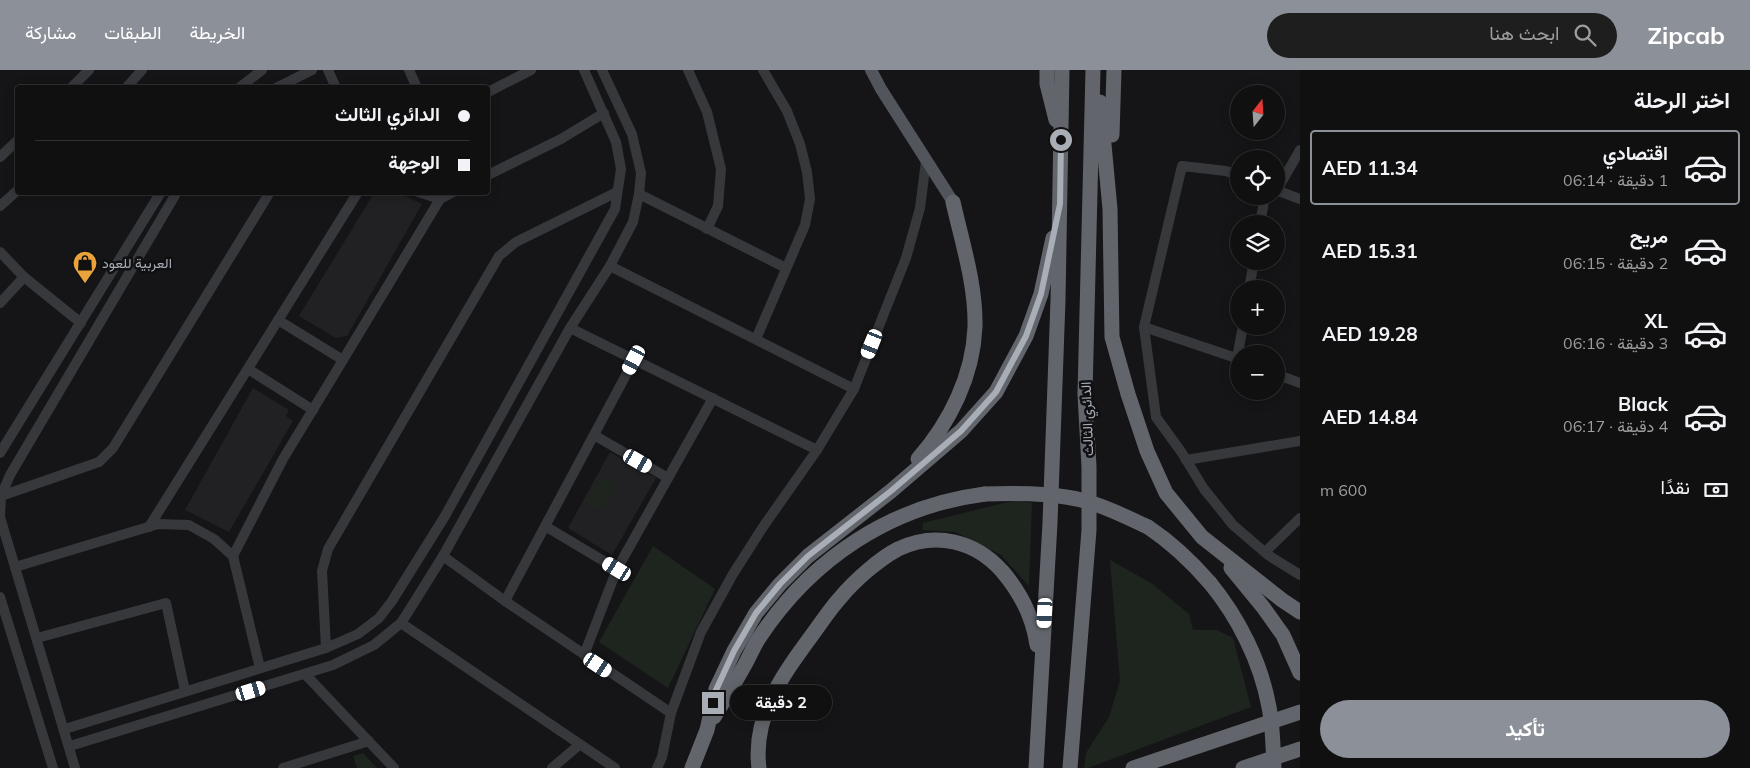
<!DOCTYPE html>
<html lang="ar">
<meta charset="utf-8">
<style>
body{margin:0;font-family:Mulish,Vazirmatn,sans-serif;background:#1e1e1f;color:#f1f3f6;direction:rtl;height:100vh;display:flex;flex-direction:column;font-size:19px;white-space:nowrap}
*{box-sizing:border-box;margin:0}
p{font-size:16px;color:#9c9d9f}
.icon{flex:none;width:28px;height:28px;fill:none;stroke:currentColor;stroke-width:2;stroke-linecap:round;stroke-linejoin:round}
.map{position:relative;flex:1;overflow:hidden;direction:ltr}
.side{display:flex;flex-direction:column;background:#101011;width:450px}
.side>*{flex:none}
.hud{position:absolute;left:15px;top:15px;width:475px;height:110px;border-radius:5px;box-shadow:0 2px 12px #0003,0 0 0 1px #303031;direction:rtl;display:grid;align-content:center;height:110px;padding:0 20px;background:#101011}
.needle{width:32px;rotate:17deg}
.tools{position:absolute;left:1230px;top:15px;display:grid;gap:10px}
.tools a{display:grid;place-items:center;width:55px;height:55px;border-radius:50%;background:#101011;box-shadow:0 2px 12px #0003,0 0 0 1px #303031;font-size:25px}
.end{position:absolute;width:22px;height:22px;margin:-11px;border:6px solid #a8adb6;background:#111;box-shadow:0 0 0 2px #111}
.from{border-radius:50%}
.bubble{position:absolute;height:35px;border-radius:18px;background:#101011;box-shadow:0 2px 12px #0003,0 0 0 1px #303031;font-size:16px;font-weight:700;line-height:35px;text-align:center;direction:rtl}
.car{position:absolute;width:15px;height:30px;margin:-15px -8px;border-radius:6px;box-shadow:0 0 4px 1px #0007;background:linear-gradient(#fff 24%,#345 0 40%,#fff 0 76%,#345 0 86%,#fff 0)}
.hud b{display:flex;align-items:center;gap:18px;height:48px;font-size:19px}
.hud b+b{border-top:1px solid #303031}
.hud i{width:12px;height:12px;background:#f1f3f6}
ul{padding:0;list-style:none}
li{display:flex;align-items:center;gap:15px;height:75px;margin:0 10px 8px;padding:0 10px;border:2px solid transparent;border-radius:5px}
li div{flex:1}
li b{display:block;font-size:19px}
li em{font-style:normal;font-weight:700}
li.on{border-color:#8c9099}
li>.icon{width:45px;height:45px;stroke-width:1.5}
h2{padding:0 20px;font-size:22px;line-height:60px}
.pay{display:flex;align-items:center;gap:12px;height:55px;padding:0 20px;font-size:19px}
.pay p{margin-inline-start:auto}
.button{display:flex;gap:10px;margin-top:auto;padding:10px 20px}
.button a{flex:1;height:58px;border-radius:30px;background:#8c9099;color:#fff;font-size:20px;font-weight:700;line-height:58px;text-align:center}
header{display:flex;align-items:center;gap:30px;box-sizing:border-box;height:70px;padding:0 25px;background:#8c9099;color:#fff}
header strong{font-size:24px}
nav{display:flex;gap:28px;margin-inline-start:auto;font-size:18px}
.search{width:350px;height:45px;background:#1e1e1f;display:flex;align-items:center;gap:12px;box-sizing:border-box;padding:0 18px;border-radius:28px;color:#9c9d9f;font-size:19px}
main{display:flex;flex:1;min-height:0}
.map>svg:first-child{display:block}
</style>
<header>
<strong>Zipcab</strong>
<div class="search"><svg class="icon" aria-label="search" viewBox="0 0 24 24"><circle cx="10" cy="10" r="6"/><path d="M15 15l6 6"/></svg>ابحث هنا</div>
<nav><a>الخريطة</a><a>الطبقات</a><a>مشاركة</a></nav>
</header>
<main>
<section class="side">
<h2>اختر الرحلة</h2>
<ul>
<li class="on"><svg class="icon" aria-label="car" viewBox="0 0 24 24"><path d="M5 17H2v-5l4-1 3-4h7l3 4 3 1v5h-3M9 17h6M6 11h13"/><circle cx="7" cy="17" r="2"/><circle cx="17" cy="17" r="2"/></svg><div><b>اقتصادي</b><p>1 دقيقة · 06:14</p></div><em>AED 11.34</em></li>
<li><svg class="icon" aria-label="car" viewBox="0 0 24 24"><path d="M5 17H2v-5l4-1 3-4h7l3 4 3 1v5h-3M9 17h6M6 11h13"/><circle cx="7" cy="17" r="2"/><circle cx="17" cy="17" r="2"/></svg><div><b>مريح</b><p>2 دقيقة · 06:15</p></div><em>AED 15.31</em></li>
<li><svg class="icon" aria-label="car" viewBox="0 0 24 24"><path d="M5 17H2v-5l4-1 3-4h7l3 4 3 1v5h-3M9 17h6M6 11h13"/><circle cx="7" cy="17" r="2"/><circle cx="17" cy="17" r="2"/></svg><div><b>XL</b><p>3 دقيقة · 06:16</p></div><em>AED 19.28</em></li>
<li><svg class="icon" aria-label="car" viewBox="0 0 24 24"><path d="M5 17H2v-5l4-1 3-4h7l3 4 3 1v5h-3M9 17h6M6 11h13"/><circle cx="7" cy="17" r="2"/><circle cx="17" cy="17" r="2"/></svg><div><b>Black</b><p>4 دقيقة · 06:17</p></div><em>AED 14.84</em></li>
</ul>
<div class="pay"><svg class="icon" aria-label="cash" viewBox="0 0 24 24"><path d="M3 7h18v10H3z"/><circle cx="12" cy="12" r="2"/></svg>نقدًا<p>600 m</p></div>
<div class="button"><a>تأكيد</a></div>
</section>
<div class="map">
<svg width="1300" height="698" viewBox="0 0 1300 698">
<rect width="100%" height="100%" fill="#151517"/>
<g fill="#212124">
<path d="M374,123H399L422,134L347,266L336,268L299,246Z"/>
<path d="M253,318L289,340L286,346L293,351L229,462L185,440Z"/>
<path d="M610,382L656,408L612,485L568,458Z"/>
</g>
<g fill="#1d251e">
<path d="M600,408L614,416L601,440L587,433Z"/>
<path d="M1016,430L1032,433L1029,516L1001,485L955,462L922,460L923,453Z"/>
<path d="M653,476L715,519L668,618L599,572Z"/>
<path d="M1110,490L1151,513L1189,544L1193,560H1217L1233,568L1251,637L1088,698H1084L1086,683L1109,647L1120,611Z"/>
<path d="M363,683L377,698H357L353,686Z"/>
</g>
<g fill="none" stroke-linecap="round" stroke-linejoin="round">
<g stroke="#36383c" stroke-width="10">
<path d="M328,0L336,18"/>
<path d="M409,0L417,18"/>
<path d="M688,0L707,42L721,99L718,136L707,159"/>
<path d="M71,18L89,0"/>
<path d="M126,18L142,0"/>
<path d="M239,18L262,0"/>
<path d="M276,18L312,0"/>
<path d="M488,22L531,0"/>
<path d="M0,87L18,70"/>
<path d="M488,105L561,69L604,43"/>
<path d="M1239,106L1226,101L1182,96L1144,257L1239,289"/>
<path d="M1276,120L1300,129"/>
<path d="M1277,120L1300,80"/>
<path d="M418,122L440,129"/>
<path d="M639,124L786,198"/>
<path d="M0,136L18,120"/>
<path d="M1260,154L1265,126"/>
<path d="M0,182L24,207L81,253"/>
<path d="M610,196L854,319"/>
<path d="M1249,219L1254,191"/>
<path d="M0,233L24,207"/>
<path d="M1144,257L1156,347L1182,383L1204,419L1233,455L1268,485L1300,505"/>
<path d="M570,258L817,380"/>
<path d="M756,269L805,155L810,129L807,102L800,74L787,41L763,0"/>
<path d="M1237,288L1243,256"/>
<path d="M343,290L440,129L453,122"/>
<path d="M248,299L313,340"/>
<path d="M1276,304L1300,313"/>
<path d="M594,365L668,408"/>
<path d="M0,383L161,122"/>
<path d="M1186,390L1300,371"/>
<path d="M1,426L99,392L113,378L270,122"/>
<path d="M545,456L617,499"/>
<path d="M149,457L358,122"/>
<path d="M1265,482L1300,448"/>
<path d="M233,486L283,389L343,290L278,250"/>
<path d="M443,486L505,531L671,643"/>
<path d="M15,497L158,454L189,455L214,469L233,486L260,598"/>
<path d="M0,527L53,698"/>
<path d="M505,531L634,290"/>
<path d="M401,553L615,698"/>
<path d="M37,568L166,533L185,621"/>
<path d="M326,578L322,501L328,479L499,186L516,172L617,122"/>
<path d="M584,585L617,499L713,328"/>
<path d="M305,604L394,698"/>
<path d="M65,659L326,578L358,564L379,548L392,531L445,446L615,139L621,99L616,72L584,0"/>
<path d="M70,676L333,595L374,575L401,553L410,539L443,486L570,258L610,196L633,152L639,124L641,103L632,64L602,0"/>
<path d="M75,698L0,447L1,426L10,405L177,122"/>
<path d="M283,698L369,671"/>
<path d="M552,698L579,675"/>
<path d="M657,698L662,687L671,643L701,562L733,504L763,457L817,380L854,319L906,188L920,138L926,91"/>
</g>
<path stroke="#52555b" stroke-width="12" d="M871,0L881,19L953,132"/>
<g stroke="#62666c" stroke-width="15">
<path d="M1047,0V14L1056,50"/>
<path d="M1100,32L1110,139L1112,267L1128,324L1147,381L1166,423L1202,467L1282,530L1300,542"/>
<path d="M1112,65L1114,0"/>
<path d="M918,389C950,352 973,306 975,257C976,215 962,172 953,132"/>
<path d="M1148,457C1172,473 1191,491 1210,513"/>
<path d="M1231,498L1263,537L1283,565L1300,603"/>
<path d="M714,647C724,631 734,614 743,598C749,588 753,577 759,568C812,488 891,436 985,424"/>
<path d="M692,698L707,660L716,619L734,581L756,543L780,514L808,486L891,421L961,361L996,322L1026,266L1041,224L1053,168"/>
<path d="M759,698C752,644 785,602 815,561C823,550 831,538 840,528C854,511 879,489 898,479C936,461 975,471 1002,501C1020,522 1033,547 1037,575"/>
<path d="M1036,698L1050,453L1058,230L1062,0"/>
<path d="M1070,698L1089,460V397L1085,324L1093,0"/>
<path d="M1133,698L1300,642"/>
<path d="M1243,698L1300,679"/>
</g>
<g stroke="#62666c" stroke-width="15">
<path d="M985,424C1012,423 1039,423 1066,427C1095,431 1122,445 1148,457"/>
<path d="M1210,513C1238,547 1261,592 1269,637C1273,657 1273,678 1274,698"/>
</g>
</g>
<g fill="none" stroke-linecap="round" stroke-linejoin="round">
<path stroke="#a8adb6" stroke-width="6" d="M713,633L716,620L734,581L756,543L780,514L808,486L891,421L961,361L996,322L1026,266L1041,224L1060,134L1061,70"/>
</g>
<defs>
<symbol id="shop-pin" viewBox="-11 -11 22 30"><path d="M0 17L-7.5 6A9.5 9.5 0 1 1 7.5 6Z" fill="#eaa23a" stroke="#101012"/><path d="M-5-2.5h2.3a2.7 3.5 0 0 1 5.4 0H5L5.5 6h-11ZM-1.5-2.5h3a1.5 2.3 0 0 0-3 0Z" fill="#111"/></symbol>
</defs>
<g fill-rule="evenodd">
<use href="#shop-pin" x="71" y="179" width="28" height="38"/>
</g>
<g text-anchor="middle" stroke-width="5" stroke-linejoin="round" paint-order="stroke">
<g font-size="14" fill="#a8adb6" stroke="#101012" text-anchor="start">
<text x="102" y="198">العربية للعود</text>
</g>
<g font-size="14" fill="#a8adb6" stroke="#101012">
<text transform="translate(1087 349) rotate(-92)" y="5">الدائري الثالث</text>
</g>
</g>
</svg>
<div class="tools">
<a><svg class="needle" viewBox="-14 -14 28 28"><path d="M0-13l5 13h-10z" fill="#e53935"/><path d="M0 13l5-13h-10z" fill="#9c9d9f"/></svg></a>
<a><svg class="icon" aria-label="locate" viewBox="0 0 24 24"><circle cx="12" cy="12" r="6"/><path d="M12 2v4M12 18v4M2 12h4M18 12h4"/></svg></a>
<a><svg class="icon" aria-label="layers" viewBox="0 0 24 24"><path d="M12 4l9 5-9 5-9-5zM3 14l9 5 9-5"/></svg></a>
<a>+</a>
<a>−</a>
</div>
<i class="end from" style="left:1061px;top:70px"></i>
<i class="end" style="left:713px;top:633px"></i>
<div class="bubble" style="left:730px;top:615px;width:102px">2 دقيقة</div>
<i class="car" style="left:872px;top:274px;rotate:202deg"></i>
<i class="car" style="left:634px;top:290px;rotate:208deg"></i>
<i class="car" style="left:638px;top:391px;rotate:120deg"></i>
<i class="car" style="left:617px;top:499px;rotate:301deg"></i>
<i class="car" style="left:1045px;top:543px;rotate:183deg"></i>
<i class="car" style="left:598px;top:595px;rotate:124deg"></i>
<i class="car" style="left:251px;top:621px;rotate:73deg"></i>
<div class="hud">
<b><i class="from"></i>الدائري الثالث</b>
<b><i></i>الوجهة</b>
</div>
</div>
</main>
